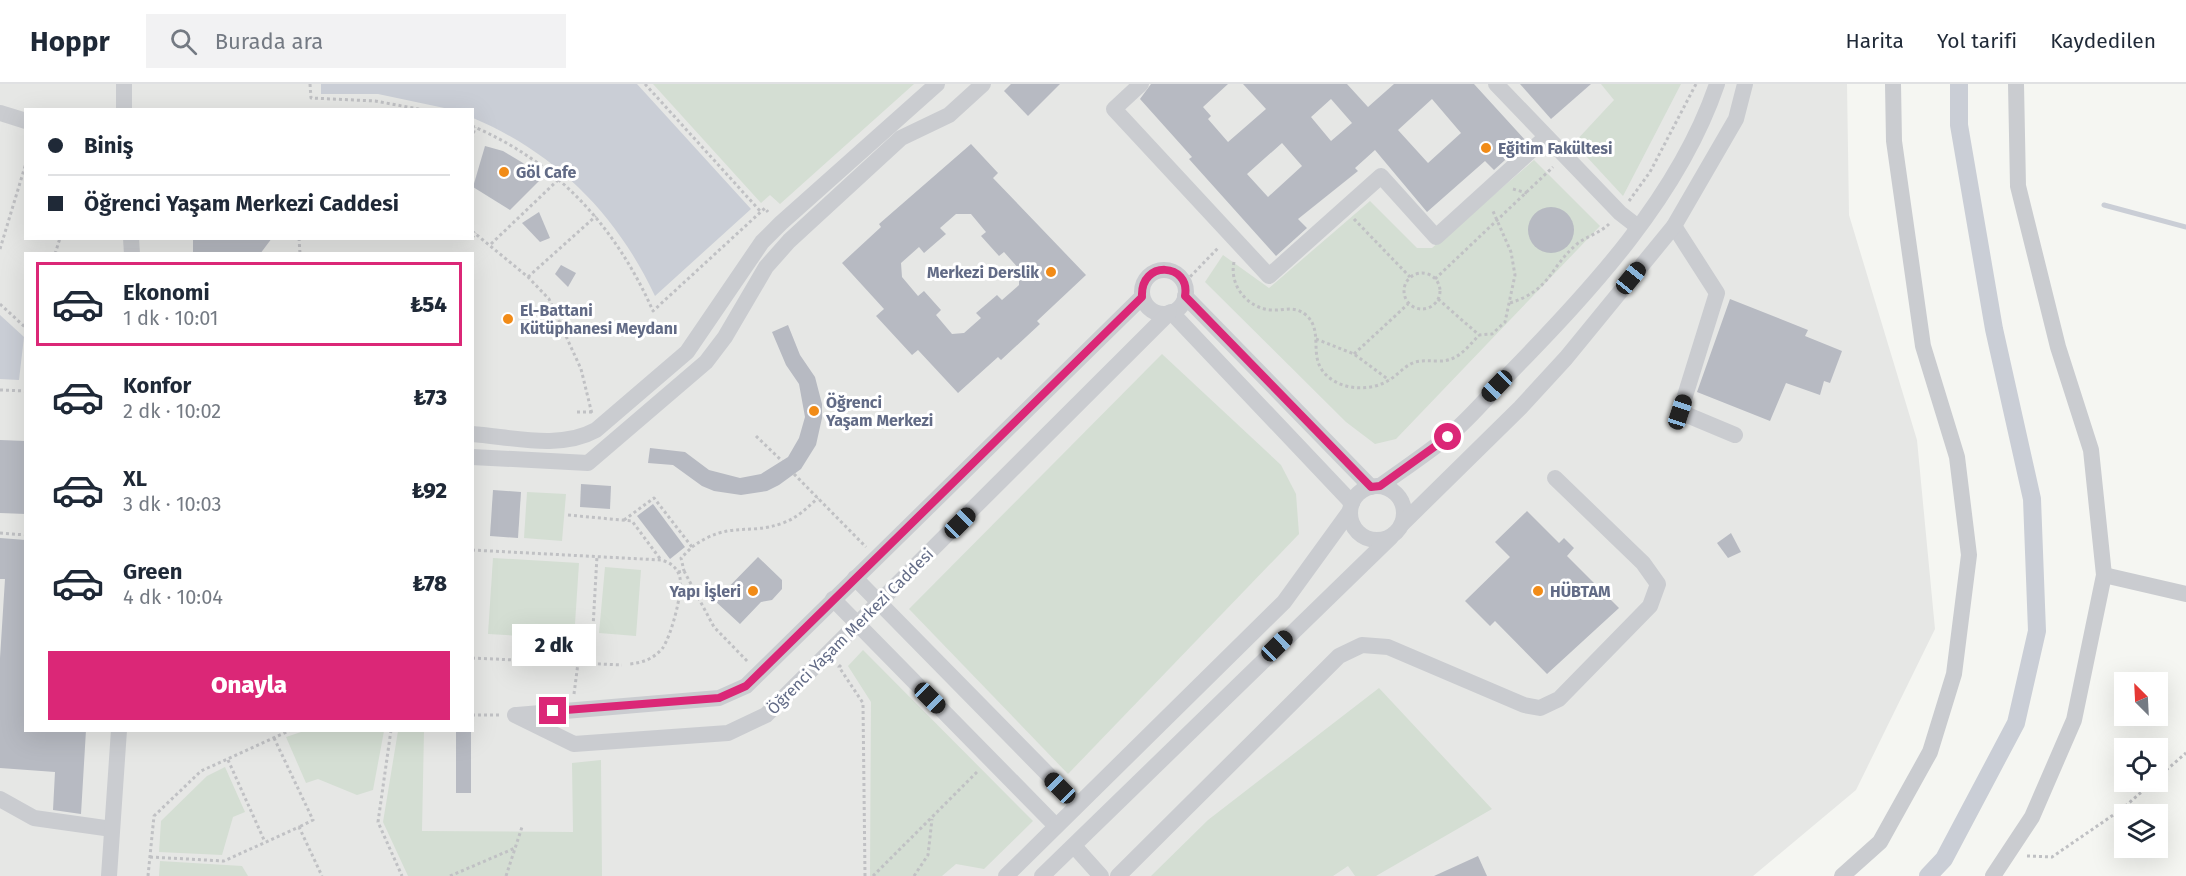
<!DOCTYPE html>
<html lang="tr">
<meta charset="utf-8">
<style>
body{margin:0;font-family:"Fira Sans",sans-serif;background:#f2f2f3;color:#1f2937;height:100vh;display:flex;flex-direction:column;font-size:22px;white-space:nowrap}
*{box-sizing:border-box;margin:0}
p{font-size:20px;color:#747a83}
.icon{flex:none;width:33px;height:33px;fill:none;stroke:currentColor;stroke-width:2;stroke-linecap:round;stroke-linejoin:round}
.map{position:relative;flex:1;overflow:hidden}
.side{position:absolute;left:24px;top:168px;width:450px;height:480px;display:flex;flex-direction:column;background:#fff;border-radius:0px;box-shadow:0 6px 24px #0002}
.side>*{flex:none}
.guide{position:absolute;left:24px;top:24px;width:450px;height:132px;border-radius:0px;box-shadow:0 6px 24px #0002;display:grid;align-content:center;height:132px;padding:0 24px;background:#fff}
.needle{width:39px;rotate:336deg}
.controls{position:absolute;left:2114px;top:588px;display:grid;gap:12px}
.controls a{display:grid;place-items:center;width:54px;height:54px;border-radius:0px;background:#fff;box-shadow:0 6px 24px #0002;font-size:30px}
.end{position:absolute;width:27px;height:27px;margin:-14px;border:8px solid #db2777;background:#fff;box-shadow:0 0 0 3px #fff}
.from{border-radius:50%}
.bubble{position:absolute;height:42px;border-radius:0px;background:#fff;box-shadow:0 6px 24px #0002;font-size:20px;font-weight:800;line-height:42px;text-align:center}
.car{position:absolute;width:18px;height:36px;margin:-18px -9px;border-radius:8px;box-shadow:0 0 4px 2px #0007;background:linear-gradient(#222 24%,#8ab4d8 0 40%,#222 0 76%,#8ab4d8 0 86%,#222 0)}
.guide b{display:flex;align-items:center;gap:21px;height:57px;font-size:22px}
.guide b+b{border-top:2px solid #e0e1e3}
.guide i{width:15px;height:15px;background:#1f2937}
ul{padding:10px 0 0;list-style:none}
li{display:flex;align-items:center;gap:18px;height:84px;margin:0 12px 9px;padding:0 12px;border:3px solid transparent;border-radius:0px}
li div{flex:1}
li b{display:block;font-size:22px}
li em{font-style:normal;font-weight:800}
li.on{border-color:#db2777}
li>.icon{width:54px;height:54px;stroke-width:1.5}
.action{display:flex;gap:12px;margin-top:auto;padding:12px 24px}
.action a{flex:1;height:69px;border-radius:0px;background:#db2777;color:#fff;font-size:24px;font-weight:800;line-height:69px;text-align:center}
header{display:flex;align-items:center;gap:36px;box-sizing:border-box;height:84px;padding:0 30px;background:#fff;border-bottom:2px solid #e0e1e3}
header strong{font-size:28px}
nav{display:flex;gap:33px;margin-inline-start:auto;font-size:21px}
.search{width:420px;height:54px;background:#f2f2f3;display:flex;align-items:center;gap:15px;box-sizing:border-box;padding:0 21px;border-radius:0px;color:#747a83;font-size:22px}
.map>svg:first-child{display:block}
</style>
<header>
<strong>Hoppr</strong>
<div class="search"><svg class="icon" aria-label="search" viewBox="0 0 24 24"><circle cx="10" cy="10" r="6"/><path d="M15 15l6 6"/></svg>Burada ara</div>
<nav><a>Harita</a><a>Yol tarifi</a><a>Kaydedilen</a></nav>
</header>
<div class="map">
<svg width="2186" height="792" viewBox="0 0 2186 792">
<rect width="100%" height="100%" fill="#f5f6f2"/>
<path fill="#e6e7e5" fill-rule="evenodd" d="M0,0H1847L1849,131L1917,356L1935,545L1856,706L1753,792H0ZM26,26H472V154H26ZM26,170H472V646H26Z"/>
<g fill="#d4ded3">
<path d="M653,0H914L780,120L770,111L761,119Z"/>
<path d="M1601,0H1681L1623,112L1574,59L1614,16Z"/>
<path d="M1534,76L1600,142L1396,355L1375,360L1346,338L1205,198L1223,171L1269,204L1370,117L1417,164H1432Z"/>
<path d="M1162,270L1281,381L1296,410L1299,450L1068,690L909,525Z"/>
<path d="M527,408L566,410L562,457L524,454Z"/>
<path d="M493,474L579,479L574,555L488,550Z"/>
<path d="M605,483L641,486L636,552L599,549Z"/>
<path d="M863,566L1033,737L984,785L956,780L942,792H870L871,618L848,582Z"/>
<path d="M1379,604L1492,725L1376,792H1355L1348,782L1333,792H1151L1208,736Z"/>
<path d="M304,647H384L373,706L357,711L318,695L306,699L286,653Z"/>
<path d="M398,647H424L422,747L573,748L572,679L601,676L602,792H408L383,738Z"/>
<path d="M225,683L245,728L233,733L222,771L159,768L161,737L207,692Z"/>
<path d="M160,777L242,782L248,792H159Z"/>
</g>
<g fill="#caced6">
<path d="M321,0H637L751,125L655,212C617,131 556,69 473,34L472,26L449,25L378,10H321Z"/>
<path d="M0,231L24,253L19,296L0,295Z"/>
</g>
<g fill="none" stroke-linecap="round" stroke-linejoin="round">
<path stroke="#caced6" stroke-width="5" d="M2104,121L2186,143"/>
<path stroke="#caced6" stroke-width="18" d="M1928,792L1944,775L2016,639L2037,547L2032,415L1994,245L1959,41V0"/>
</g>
<g fill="#b7bac2" fill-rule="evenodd">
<path d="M1011,0H1060L1028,32L1004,7Z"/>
<path d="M1151,0H1228L1203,23L1211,32L1208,35L1228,58L1266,25L1243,0H1347L1368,23L1394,0H1474L1526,57L1494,86L1485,77L1427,128L1375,66L1355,84L1358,87L1298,135L1307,144L1276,172L1189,75L1192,73L1140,15ZM1331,15L1352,39L1331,57L1311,33ZM1432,15L1461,49L1428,79L1398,46ZM1282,59L1302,82L1268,113L1247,90Z"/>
<path d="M1520,0H1591L1551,35Z"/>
<path d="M971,60L998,89L993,94L1086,191L1037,237L1040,240L1001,276L998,273L958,309L918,266L912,271L876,232L884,225L842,179L881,143L879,140ZM956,130H971L986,148L981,152L999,172L1004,168L1019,185V201L1002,216L997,211L976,229L981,234L964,249L952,250L936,231L941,226L924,207L918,212L902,193L901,179L919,163L924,169L946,150L940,144Z"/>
<path d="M485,62L503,67L523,79L540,96L510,126L473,103Z"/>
<circle cx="1551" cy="146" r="23"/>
<path d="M539,128L550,154L540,158L522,139Z"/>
<path d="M193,154H272L260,170H193Z"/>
<path d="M561,181L576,189L568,203L555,190Z"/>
<path d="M1730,215L1808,246L1805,252L1842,267L1830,299L1824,297L1820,311L1786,299L1770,337L1697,308Z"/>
<path d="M788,241L800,271L815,293L822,320V334L816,361L801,385L779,401L767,407L741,411L714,407L702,402L673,381L648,379L650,364L685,368L709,386L740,394L761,390L788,373L799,354L805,333L799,300L786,281L772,248Z"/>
<path d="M0,356L26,357V430L0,429Z"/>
<path d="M581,400L611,402L610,425L580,423Z"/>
<path d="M493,406L521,408L518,454L490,452Z"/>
<path d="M653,420L685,463L670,475L637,432Z"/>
<path d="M1527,427L1559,459L1564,454L1574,464L1567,472L1619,524L1547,590L1495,537L1490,542L1465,517L1510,473L1495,458Z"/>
<path d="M1731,449L1741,468L1728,474L1717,459Z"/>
<path d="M0,454L26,456V646H86L81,730L53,726L55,688L0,684V574L5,495H0Z"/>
<path d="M758,473L782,496V505L772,516L761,518L740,540L715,517Z"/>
<rect x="456" y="646" width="15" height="63"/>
<path d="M1478,772L1487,792H1434Z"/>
</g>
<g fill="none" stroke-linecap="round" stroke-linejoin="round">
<g stroke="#c0c1c4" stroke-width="3" stroke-dasharray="3 3" stroke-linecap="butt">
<path d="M310,0L311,14L375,17L424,26"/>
<path d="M645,0L761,128"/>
<path d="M472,42C557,78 616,143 653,227L765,124L768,128"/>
<path d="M472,55L475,43"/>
<path d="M1513,105L1527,109"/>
<path d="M1629,117L1650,88L1696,0"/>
<path d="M1354,135L1410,193"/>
<path d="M472,147L528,193L549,215L581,285L592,330"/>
<path d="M299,154L300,170"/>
<path d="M472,154L476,149"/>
<path d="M491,160L559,95"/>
<path d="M0,165L26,79"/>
<path d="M55,170L60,154"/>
<path d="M1234,178C1229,201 1247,224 1271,226C1284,227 1294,221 1306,231C1323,246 1310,269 1322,286C1336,306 1369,309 1389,296C1398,291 1404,282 1415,278C1423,276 1430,277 1438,277C1457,278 1467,264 1479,251"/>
<circle cx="1422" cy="207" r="18"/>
<path d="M528,193L596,132"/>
<path d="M1435,195L1553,83"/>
<path d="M1186,197L1219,163"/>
<path d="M1438,215L1479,251L1492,250L1505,238L1515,191L1511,168L1492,125"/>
<path d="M1510,219C1551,206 1549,184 1577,160C1587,152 1600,149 1609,140"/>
<path d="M0,220L26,244"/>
<path d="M1316,255L1354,270L1389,296"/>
<path d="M1354,270L1408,220"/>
<path d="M0,306L26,307"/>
<path d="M577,328H592"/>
<path d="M756,352L782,377"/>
<path d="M794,390L866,463"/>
<path d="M568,431L632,437L661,476"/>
<path d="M624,436L654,414L692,463L681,474L684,487"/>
<path d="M0,449L26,451"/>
<path d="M692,463C729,436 748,452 783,439C797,434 807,424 818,414"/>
<path d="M472,466L661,476C670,478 678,484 680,494C683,508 671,553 662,565C653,575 642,579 629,580"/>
<path d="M678,488L684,487L714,543L749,579"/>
<path d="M472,574L622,581"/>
<path d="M591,579L597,472"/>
<path d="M841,581L839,583L863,619L865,792"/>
<path d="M574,610L578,579"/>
<path d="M472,631H501"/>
<path d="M391,646L378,738L402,792"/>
<path d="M274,654L313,736L299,743"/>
<path d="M228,676L265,758"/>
<path d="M2157,694L2186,669"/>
<path d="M2027,772L2052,773L2122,725L2153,698"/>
<path d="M150,773L224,777L299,743L322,792"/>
<path d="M148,792L154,732L201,687L291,646"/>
<path d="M450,792L515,764"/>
<path d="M506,792L522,743"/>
<path d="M873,792L978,687"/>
<path d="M914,792L928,771L932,735"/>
</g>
<g stroke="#caccd0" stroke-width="16">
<path d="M124,0V26"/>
<path d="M1141,0L1114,25L1269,192L1381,92L1436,153L1546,53"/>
<path d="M1496,0L1620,129L1638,143"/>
<path d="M0,29L26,37"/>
<path d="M1674,142L1717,209L1680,328L1735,351"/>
<path d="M131,154L132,170"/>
<circle cx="1164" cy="208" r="22"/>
<path d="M1185,212L1371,403"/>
<path d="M1171,228L1352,419"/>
<path d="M472,350C512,353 560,366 596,346L687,268L762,158L781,139L937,0"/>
<path d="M472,373L588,379L706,278L725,253L766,183L789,157L901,54L949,31L983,0"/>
<path d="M1380,402C1402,386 1425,371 1446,354C1469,336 1489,311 1510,289C1591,206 1679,112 1717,0"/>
<circle cx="1377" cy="429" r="27"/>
<path d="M1402,440L1520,324L1566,274L1674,142L1736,35L1745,0"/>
<path d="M2104,491L2186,510"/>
<path d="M855,494L1077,720"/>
<path d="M833,515L1056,742"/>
<path d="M515,631L574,660L728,649L766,631L1169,229"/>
<path d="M517,631L719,614L746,602L1142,213"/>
<path d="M0,715L34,734L112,745"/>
<path d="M1074,762L1101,792"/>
<path d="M109,792L119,646"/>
<path d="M1006,792L1284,518L1350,427"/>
<path d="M1042,792L1391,453"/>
<path d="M1118,792L1339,572L1362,561L1388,563L1524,621L1540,624L1559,615L1650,522L1658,500L1643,479L1555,394"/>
<path d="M1842,792L1880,758L1930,668L1954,590L1969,471L1957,373L1923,262L1894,57L1893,0"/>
<path d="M1993,792L2032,733L2074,636L2104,491L2091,366L2058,263L2018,102L2016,0"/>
</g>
</g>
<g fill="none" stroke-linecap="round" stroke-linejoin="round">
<path stroke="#db2777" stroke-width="8" d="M553,627L719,614L746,602L1142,213C1140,175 1191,179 1185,212L1371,403L1380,402L1448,353"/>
</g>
<g fill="#f18b17" stroke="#fff" stroke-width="2">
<circle cx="1486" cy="64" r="6"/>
<circle cx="504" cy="88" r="6"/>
<circle cx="1051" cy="188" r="6"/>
<circle cx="508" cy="235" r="6"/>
<circle cx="814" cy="327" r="6"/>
<circle cx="753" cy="507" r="6"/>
<circle cx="1538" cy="507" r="6"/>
</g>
<g text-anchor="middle" stroke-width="6" stroke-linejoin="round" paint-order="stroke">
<g font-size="16" font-weight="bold" fill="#626b86" stroke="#fff" text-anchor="start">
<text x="1498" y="70">Eğitim Fakültesi</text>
<text x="516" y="94">Göl Cafe</text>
<text x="1039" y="194" text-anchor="end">Merkezi Derslik</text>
<text x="520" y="232">El-Battani<tspan x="520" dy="18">Kütüphanesi Meydanı</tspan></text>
<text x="826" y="324">Öğrenci<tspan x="826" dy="18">Yaşam Merkezi</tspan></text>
<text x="741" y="513" text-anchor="end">Yapı İşleri</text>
<text x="1550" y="513">HÜBTAM</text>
</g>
<g font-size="16" fill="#626b86" stroke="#fff">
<text transform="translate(850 547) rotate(-45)" y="6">Öğrenci Yaşam Merkezi Caddesi</text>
</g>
</g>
</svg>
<div class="controls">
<a><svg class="needle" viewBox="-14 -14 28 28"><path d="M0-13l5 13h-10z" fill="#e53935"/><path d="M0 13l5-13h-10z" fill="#747a83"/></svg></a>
<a><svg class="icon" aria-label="locate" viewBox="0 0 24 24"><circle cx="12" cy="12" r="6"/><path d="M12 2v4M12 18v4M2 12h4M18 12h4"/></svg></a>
<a><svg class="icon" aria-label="layers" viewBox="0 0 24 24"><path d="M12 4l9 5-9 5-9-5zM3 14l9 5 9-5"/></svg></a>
</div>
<i class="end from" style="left:1448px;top:353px"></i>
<i class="end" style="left:553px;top:627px"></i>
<div class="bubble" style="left:512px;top:540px;width:84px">2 dk</div>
<i class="car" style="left:1631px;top:194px;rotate:39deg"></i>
<i class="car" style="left:1497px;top:302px;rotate:224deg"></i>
<i class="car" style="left:1680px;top:328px;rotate:18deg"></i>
<i class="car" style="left:960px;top:439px;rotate:45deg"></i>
<i class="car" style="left:1277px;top:562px;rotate:46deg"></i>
<i class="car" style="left:930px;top:614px;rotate:135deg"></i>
<i class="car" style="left:1060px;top:704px;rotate:315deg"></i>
<div class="guide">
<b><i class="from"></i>Biniş</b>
<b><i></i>Öğrenci Yaşam Merkezi Caddesi</b>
</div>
<section class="side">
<ul>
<li class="on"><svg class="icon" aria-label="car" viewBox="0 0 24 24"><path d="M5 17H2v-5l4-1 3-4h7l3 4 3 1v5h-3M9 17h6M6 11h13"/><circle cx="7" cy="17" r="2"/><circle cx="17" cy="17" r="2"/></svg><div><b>Ekonomi</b><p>1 dk · 10:01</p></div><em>₺54</em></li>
<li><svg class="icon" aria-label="car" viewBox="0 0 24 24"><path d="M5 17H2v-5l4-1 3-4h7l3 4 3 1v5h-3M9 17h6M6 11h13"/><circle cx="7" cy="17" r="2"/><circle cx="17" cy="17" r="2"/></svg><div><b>Konfor</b><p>2 dk · 10:02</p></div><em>₺73</em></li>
<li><svg class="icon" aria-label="car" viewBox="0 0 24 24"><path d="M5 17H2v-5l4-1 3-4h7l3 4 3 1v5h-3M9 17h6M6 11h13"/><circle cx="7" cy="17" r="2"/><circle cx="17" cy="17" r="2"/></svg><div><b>XL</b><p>3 dk · 10:03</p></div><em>₺92</em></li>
<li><svg class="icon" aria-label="car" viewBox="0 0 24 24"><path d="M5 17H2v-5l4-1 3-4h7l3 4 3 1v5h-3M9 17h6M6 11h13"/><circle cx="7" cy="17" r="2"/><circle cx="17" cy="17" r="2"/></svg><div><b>Green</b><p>4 dk · 10:04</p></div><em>₺78</em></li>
</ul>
<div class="action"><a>Onayla</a></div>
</section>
</div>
